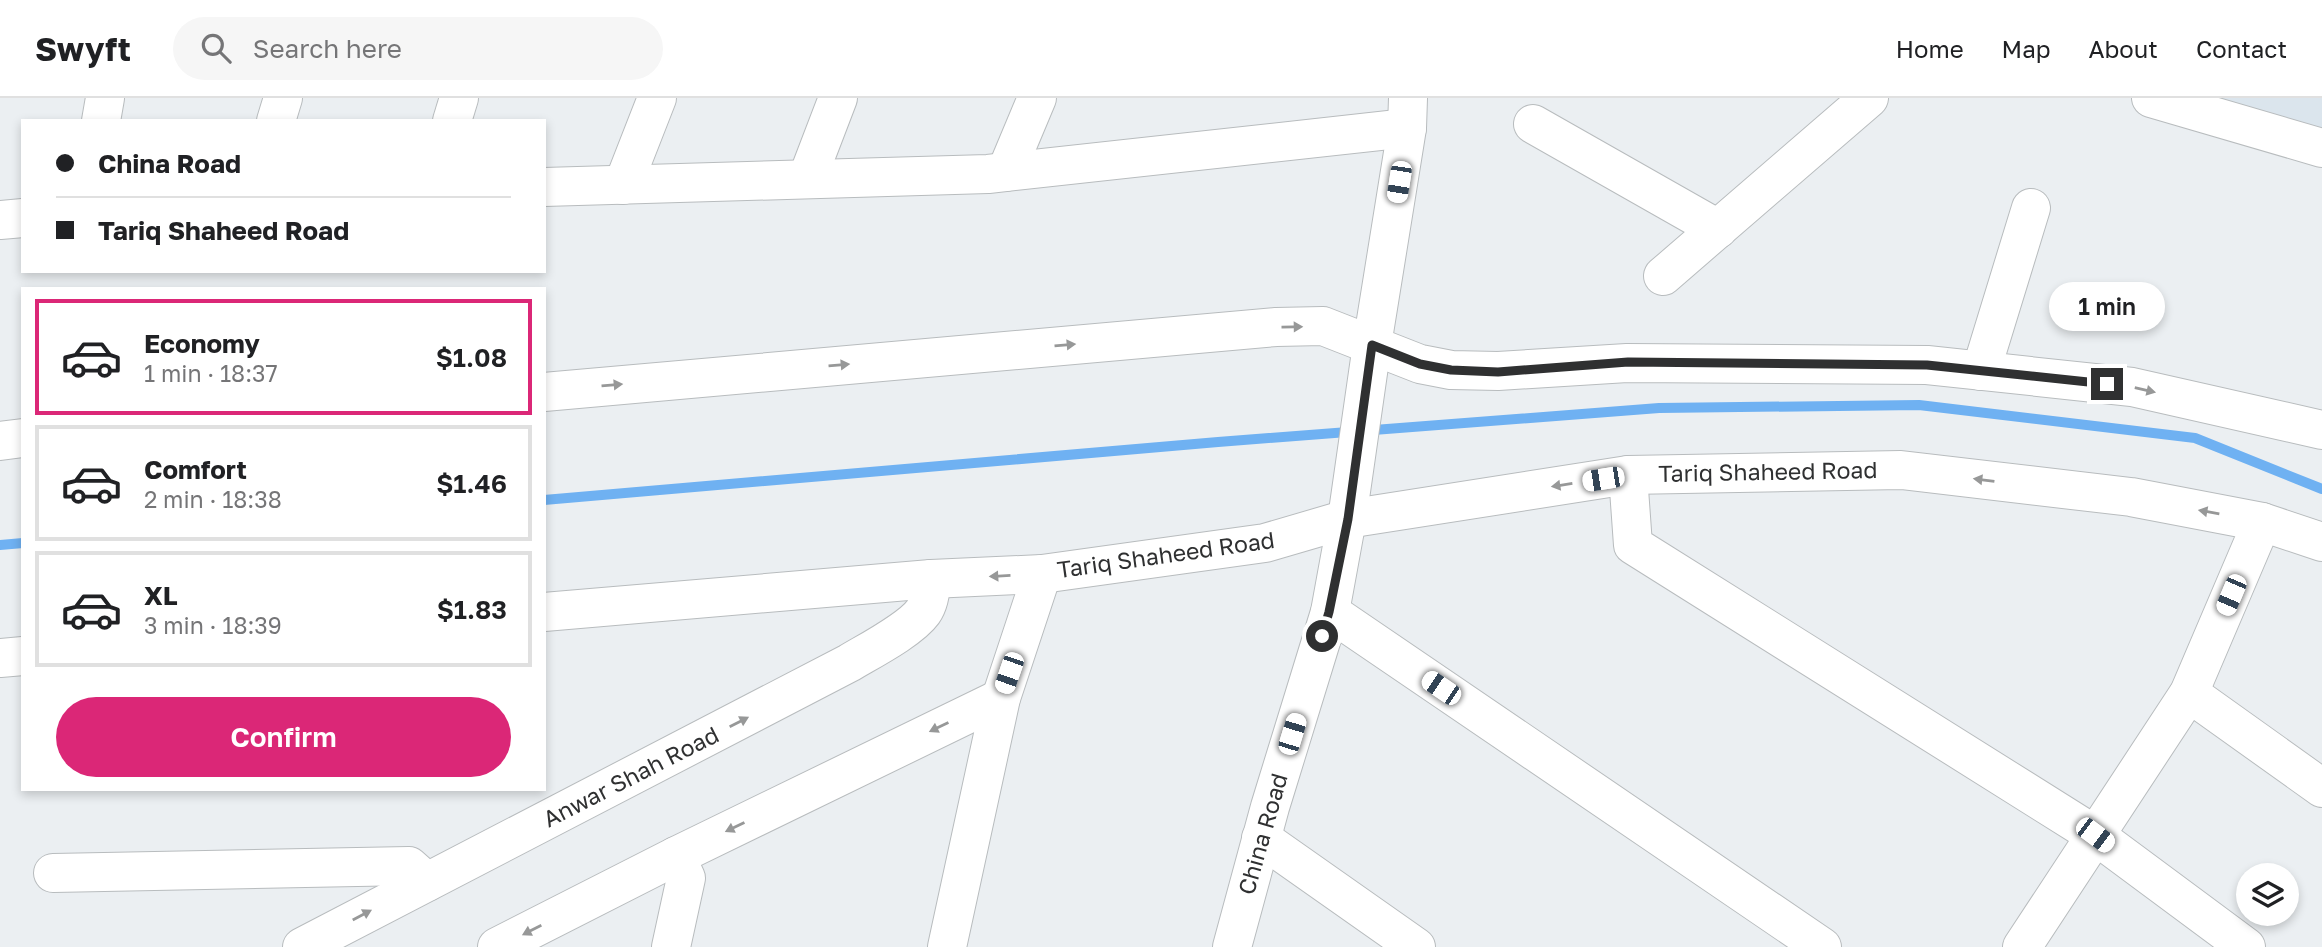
<!DOCTYPE html>
<meta charset="utf-8">
<style>
body{margin:0;font-family:"Golos Text",sans-serif;background:#f6f6f6;color:#202124;height:100vh;display:flex;flex-direction:column;font-size:26px;white-space:nowrap}
*{box-sizing:border-box;margin:0}
p{font-size:23px;color:#757577}
.icon{flex:none;width:38px;height:38px;fill:none;stroke:currentColor;stroke-width:2;stroke-linecap:round;stroke-linejoin:round}
.map{position:relative;flex:1;overflow:hidden}
.panel{position:absolute;left:21px;top:189px;width:525px;height:504px;display:flex;flex-direction:column;background:#fff;border-radius:0px;box-shadow:0 4px 10px #0003}
.panel>*{flex:none}
.top-card{position:absolute;left:21px;top:21px;width:525px;height:154px;border-radius:0px;box-shadow:0 4px 10px #0003;display:grid;align-content:center;height:154px;padding:0 35px;background:#fff}
.buttons{position:absolute;left:2236px;top:765px;display:grid;gap:14px}
.buttons a{display:grid;place-items:center;width:63px;height:63px;border-radius:50%;background:#fff;box-shadow:0 4px 10px #0003;font-size:35px}
.end{position:absolute;width:32px;height:32px;margin:-16px;border:9px solid #2f3031;background:#fff;box-shadow:0 0 0 4px #fff}
.from{border-radius:50%}
.bubble{position:absolute;height:49px;border-radius:24px;background:#fff;box-shadow:0 4px 10px #0003;font-size:23px;font-weight:600;line-height:49px;text-align:center}
.car{position:absolute;width:21px;height:42px;margin:-21px -10px;border-radius:9px;box-shadow:0 0 5px 2px #0007;background:linear-gradient(#fff 24%,#345 0 40%,#fff 0 76%,#345 0 86%,#fff 0)}
.top-card b{display:flex;align-items:center;gap:24px;height:66px;font-size:26px}
.top-card b+b{border-top:2px solid #e0e0e0}
.top-card i{width:18px;height:18px;background:#202124}
ul{padding:12px 0 0;list-style:none}
li{display:flex;align-items:center;gap:21px;height:116px;margin:0 14px 10px;padding:0 21px;border:4px solid #e0e0e0;border-radius:0px}
li div{flex:1}
li b{display:block;font-size:26px}
li em{font-style:normal;font-weight:600}
li.on{border-color:#db2777}
li>.icon{width:63px;height:63px;stroke-width:1.5}
.primary-button{display:flex;gap:14px;margin-top:auto;padding:14px 35px}
.primary-button a{flex:1;height:80px;border-radius:42px;background:#db2777;color:#fff;font-size:28px;font-weight:600;line-height:80px;text-align:center}
header{display:flex;align-items:center;gap:42px;box-sizing:border-box;height:98px;padding:0 35px;background:#fff;border-bottom:2px solid #e0e0e0}
header strong{font-size:33px}
nav{display:flex;gap:38px;margin-inline-start:auto;font-size:24px}
.search{width:490px;height:63px;background:#f6f6f6;display:flex;align-items:center;gap:18px;box-sizing:border-box;padding:0 24px;border-radius:38px;color:#757577;font-size:26px}
.map>svg:first-child{display:block}
</style>
<header>
<strong>Swyft</strong>
<div class="search"><svg class="icon" aria-label="search" viewBox="0 0 24 24"><circle cx="10" cy="10" r="6"/><path d="M15 15l6 6"/></svg>Search here</div>
<nav><a>Home</a><a>Map</a><a>About</a><a>Contact</a></nav>
</header>
<div class="map">
<svg width="2322" height="849" viewBox="0 0 2322 849">
<rect width="100%" height="100%" fill="#ebeff2"/>
<path fill="#dbe5ed" d="M2170,0H2322V41Z"/>
<g fill="none" stroke-linecap="round" stroke-linejoin="round">
<g stroke="#6fb1f2" stroke-width="10">
<path d="M544,402L1218,344L1659,310L1919,307L2195,340L2322,391"/>
<path d="M0,447L23,445"/>
</g>
<defs>
<g id="minor">
<path d="M101,23L105,0"/>
<path d="M276,23L283,0"/>
<path d="M452,23L459,0"/>
<path d="M1533,26L1718,131"/>
<path d="M1006,74L1037,0"/>
<path d="M807,81L838,0"/>
<path d="M623,87L657,0"/>
<path d="M544,89L988,76L1407,30"/>
<path d="M0,122L23,120"/>
<path d="M1663,178L1869,0"/>
<path d="M1981,273L2031,110"/>
<path d="M1628,377L1633,447L2095,737L2246,849"/>
<path d="M1330,514L1822,849"/>
<path d="M2189,595L2322,690"/>
<path d="M1261,740L1416,849"/>
<path d="M53,775L409,768L427,784"/>
<path d="M302,849L849,565C869,553 910,532 923,514C930,504 931,492 931,481"/>
<path d="M497,849L676,758L1001,600"/>
<path d="M671,849L686,780L676,758"/>
<path d="M947,849L1001,600L1042,476"/>
<path d="M2022,849L2189,595L2262,424"/>
</g>
<g id="major">
<path d="M2151,0L2322,50"/>
<path d="M544,294L1276,229L1323,228L1420,266L1451,272L1498,273L1627,265L1927,267L2132,289L2322,332"/>
<path d="M0,343L23,340"/>
<path d="M544,514L931,481L1042,476L1265,445L1347,421L1628,377L1901,372L2131,399L2262,424L2322,444"/>
<path d="M0,560L23,558"/>
<path d="M1232,849L1270,709L1330,514L1347,421L1372,247L1407,30L1408,0"/>
</g>
</defs>
<use href="#minor" stroke="#b8bcbe" stroke-width="40"/>
<use href="#major" stroke="#b8bcbe" stroke-width="40"/>
<use href="#minor" stroke="#fff" stroke-width="38"/>
<use href="#major" stroke="#fff" stroke-width="38"/>
</g>
<defs><path id="oneway-solid" d="M-6-.8H1V-3.2L6.5 0L1 3.2V.8H-6Z" transform="scale(1.75)"/></defs>
<g fill="#979898">
<use href="#oneway-solid" transform="translate(1292 229) rotate(-1)"/>
<use href="#oneway-solid" transform="translate(1065 247) rotate(-5)"/>
<use href="#oneway-solid" transform="translate(839 267) rotate(-5)"/>
<use href="#oneway-solid" transform="translate(612 287) rotate(-5)"/>
<use href="#oneway-solid" transform="translate(2145 292) rotate(13)"/>
<use href="#oneway-solid" transform="translate(1984 382) rotate(-173)"/>
<use href="#oneway-solid" transform="translate(1562 387) rotate(171)"/>
<use href="#oneway-solid" transform="translate(2209 414) rotate(-170)"/>
<use href="#oneway-solid" transform="translate(1000 478) rotate(177)"/>
<use href="#oneway-solid" transform="translate(739 624) rotate(-27)"/>
<use href="#oneway-solid" transform="translate(939 629) rotate(154)"/>
<use href="#oneway-solid" transform="translate(735 729) rotate(154)"/>
<use href="#oneway-solid" transform="translate(362 817) rotate(-28)"/>
<use href="#oneway-solid" transform="translate(532 832) rotate(153)"/>
</g>
<g fill="none" stroke-linecap="round" stroke-linejoin="round">
<path stroke="#2f3031" stroke-width="9" d="M1322,538L1329,514L1348,421L1372,247L1420,266L1451,272L1498,274L1628,264L1927,267L2107,286"/>
</g>
<g text-anchor="middle" stroke-width="6" stroke-linejoin="round" paint-order="stroke">
<g font-size="23" fill="#2f3031" stroke="#fff">
<text transform="translate(1768 374) rotate(-1)" y="8">Tariq Shaheed Road</text>
<text transform="translate(1166 457) rotate(-8)" y="8">Tariq Shaheed Road</text>
<text transform="translate(631 679) rotate(-27)" y="8">Anwar Shah Road</text>
<text transform="translate(1263 736) rotate(-74)" y="8">China Road</text>
</g>
</g>
</svg>
<div class="buttons">
<a><svg class="icon" aria-label="layers" viewBox="0 0 24 24"><path d="M12 4l9 5-9 5-9-5zM3 14l9 5 9-5"/></svg></a>
</div>
<i class="end from" style="left:1322px;top:538px"></i>
<i class="end" style="left:2107px;top:286px"></i>
<div class="bubble" style="left:2049px;top:184px;width:116px">1 min</div>
<i class="car" style="left:1399px;top:84px;rotate:189deg"></i>
<i class="car" style="left:1603px;top:381px;rotate:261deg"></i>
<i class="car" style="left:2231px;top:497px;rotate:203deg"></i>
<i class="car" style="left:1009px;top:575px;rotate:199deg"></i>
<i class="car" style="left:1441px;top:590px;rotate:304deg"></i>
<i class="car" style="left:1292px;top:636px;rotate:17deg"></i>
<i class="car" style="left:2095px;top:737px;rotate:127deg"></i>
<div class="top-card">
<b><i class="from"></i>China Road</b>
<b><i></i>Tariq Shaheed Road</b>
</div>
<section class="panel">
<ul>
<li class="on"><svg class="icon" aria-label="car" viewBox="0 0 24 24"><path d="M5 17H2v-5l4-1 3-4h7l3 4 3 1v5h-3M9 17h6M6 11h13"/><circle cx="7" cy="17" r="2"/><circle cx="17" cy="17" r="2"/></svg><div><b>Economy</b><p>1 min · 18:37</p></div><em>$1.08</em></li>
<li><svg class="icon" aria-label="car" viewBox="0 0 24 24"><path d="M5 17H2v-5l4-1 3-4h7l3 4 3 1v5h-3M9 17h6M6 11h13"/><circle cx="7" cy="17" r="2"/><circle cx="17" cy="17" r="2"/></svg><div><b>Comfort</b><p>2 min · 18:38</p></div><em>$1.46</em></li>
<li><svg class="icon" aria-label="car" viewBox="0 0 24 24"><path d="M5 17H2v-5l4-1 3-4h7l3 4 3 1v5h-3M9 17h6M6 11h13"/><circle cx="7" cy="17" r="2"/><circle cx="17" cy="17" r="2"/></svg><div><b>XL</b><p>3 min · 18:39</p></div><em>$1.83</em></li>
</ul>
<div class="primary-button"><a>Confirm</a></div>
</section>
</div>
